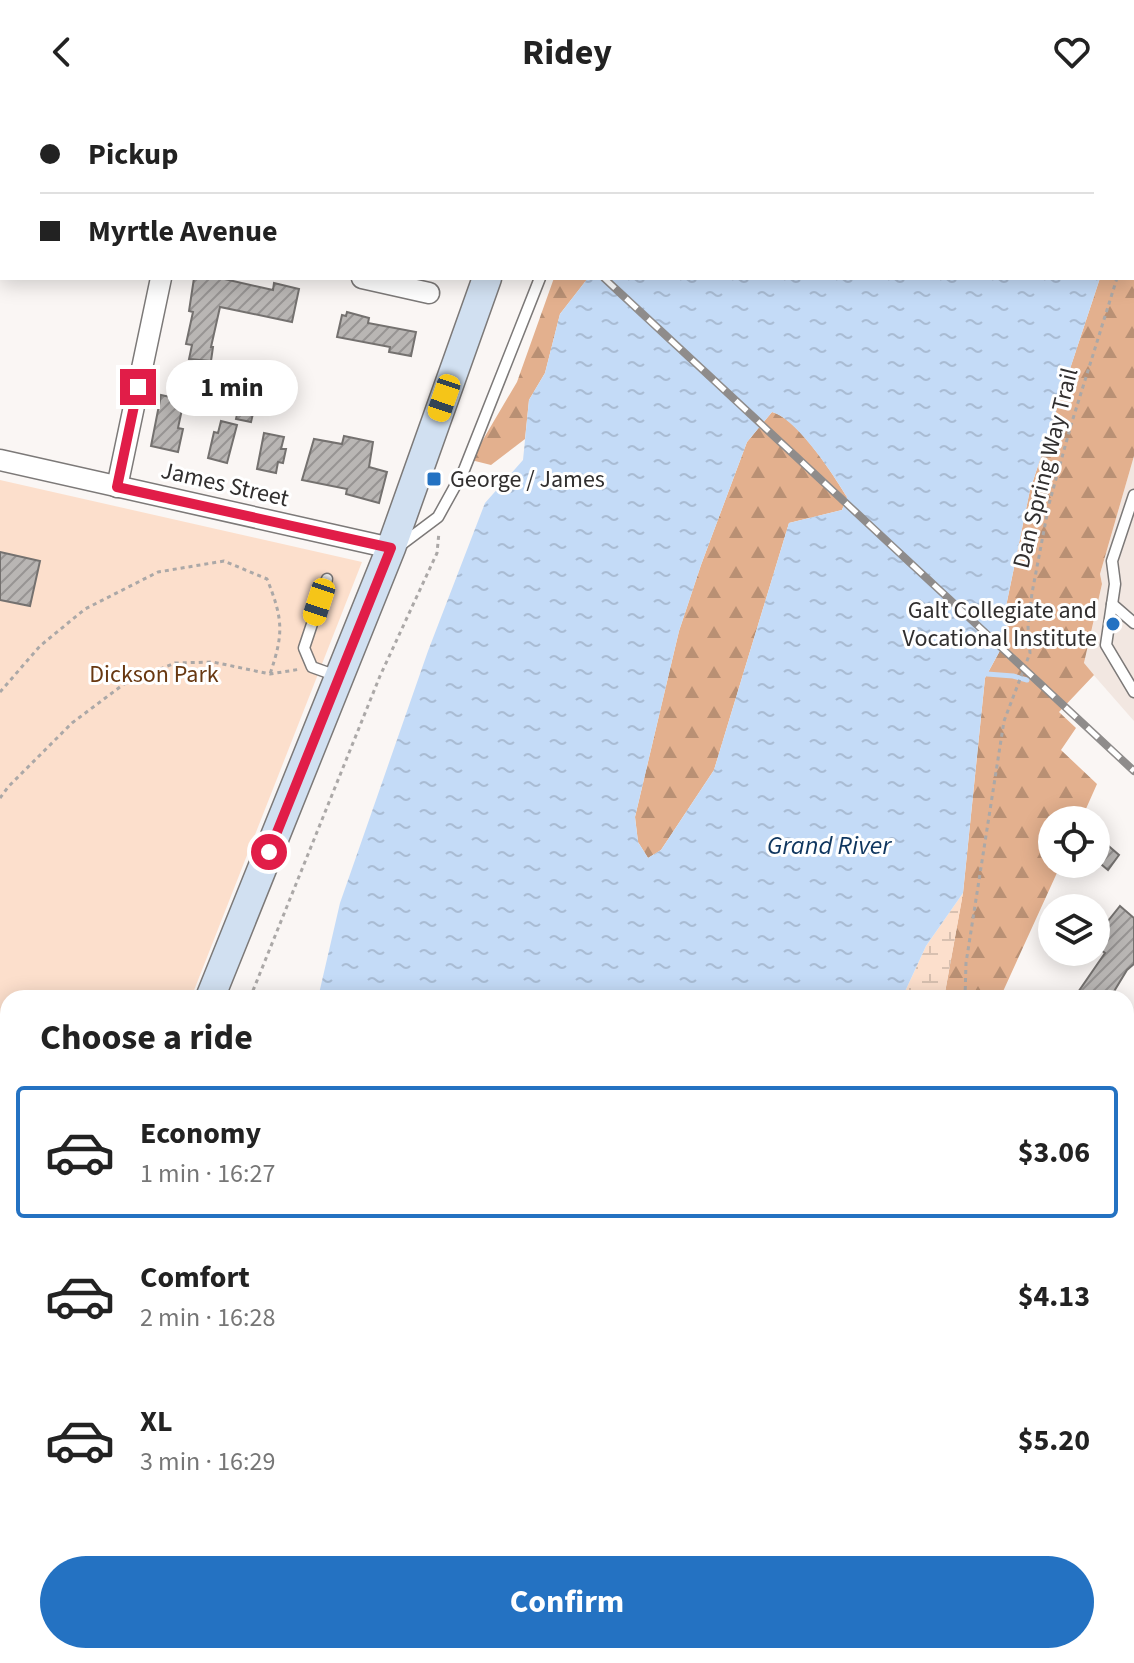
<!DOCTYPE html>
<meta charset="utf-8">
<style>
body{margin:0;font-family:"Source Sans 3",sans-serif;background:#f6f6f6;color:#222;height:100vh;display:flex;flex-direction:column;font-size:30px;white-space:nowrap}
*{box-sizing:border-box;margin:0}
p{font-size:26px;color:#767676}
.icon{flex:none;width:44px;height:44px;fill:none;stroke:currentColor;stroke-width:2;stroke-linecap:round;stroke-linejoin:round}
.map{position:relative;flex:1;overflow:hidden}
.details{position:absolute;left:0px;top:886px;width:1134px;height:674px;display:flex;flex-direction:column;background:#fff;border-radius:24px 24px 0 0;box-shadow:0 4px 20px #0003}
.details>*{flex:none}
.top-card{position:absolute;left:0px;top:0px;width:1134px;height:176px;box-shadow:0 4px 20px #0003;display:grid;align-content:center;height:176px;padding:0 40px;background:#fff}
.tools{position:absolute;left:1038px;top:702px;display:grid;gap:16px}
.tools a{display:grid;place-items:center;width:72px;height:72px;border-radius:50%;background:#fff;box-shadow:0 4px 20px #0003;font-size:40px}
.end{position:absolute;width:36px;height:36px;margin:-18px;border:10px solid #e11d48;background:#fff;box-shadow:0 0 0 4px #fff}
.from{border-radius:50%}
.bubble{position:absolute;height:56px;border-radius:28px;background:#fff;box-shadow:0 4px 20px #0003;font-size:26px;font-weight:700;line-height:56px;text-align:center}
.car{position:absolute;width:24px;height:48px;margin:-24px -12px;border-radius:10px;box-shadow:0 0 6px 2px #0007;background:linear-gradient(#f5c518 24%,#345 0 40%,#f5c518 0 76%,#345 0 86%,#f5c518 0)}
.top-card b{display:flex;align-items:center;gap:28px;height:76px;font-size:30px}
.top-card b+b{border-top:2px solid #e0e0e0}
.top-card i{width:20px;height:20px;background:#222}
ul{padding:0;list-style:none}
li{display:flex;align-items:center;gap:24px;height:132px;margin:0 16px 12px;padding:0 24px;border:4px solid transparent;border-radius:8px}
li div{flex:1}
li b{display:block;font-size:30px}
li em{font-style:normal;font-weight:700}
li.current{border-color:#2472c2}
li>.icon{width:72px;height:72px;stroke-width:1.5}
h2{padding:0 40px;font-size:36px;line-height:96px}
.primary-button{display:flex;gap:16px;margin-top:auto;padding:16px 40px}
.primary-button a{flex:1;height:92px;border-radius:48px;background:#2472c2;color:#fff;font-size:32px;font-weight:700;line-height:92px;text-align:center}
header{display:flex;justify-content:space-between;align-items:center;height:104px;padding:0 40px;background:#fff;font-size:36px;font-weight:700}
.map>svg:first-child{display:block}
</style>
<header><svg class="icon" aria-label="back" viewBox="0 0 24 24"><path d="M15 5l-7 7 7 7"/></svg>Ridey<svg class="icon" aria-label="heart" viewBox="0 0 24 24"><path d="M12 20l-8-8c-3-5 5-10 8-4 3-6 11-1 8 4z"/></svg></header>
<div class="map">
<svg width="1134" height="1559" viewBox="0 0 1134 1559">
<defs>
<pattern id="forest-firs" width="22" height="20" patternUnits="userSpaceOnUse" patternTransform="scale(2)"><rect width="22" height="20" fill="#e3b08e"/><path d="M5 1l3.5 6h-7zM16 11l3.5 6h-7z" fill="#b99074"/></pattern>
<pattern id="wetland-marsh" width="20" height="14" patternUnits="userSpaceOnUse" patternTransform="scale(2)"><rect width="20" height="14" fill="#fcdfcc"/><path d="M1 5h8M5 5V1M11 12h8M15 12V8" fill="none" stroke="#d8c0b0"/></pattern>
<pattern id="water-ripples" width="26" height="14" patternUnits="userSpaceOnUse" patternTransform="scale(2)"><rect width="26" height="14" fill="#c4dbf7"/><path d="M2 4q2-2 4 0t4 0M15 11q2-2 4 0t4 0" fill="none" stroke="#a9bcd4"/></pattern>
<pattern id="building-hatch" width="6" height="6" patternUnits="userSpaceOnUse" patternTransform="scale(2)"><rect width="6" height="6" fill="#b9b6b4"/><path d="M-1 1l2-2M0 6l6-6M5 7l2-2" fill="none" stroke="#979493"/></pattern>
</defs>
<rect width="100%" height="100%" fill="#faf6f4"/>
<g fill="#f2e7e1">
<path d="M1134,352V617L1084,560L1102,480L1100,470Z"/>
<path d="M8,1217V1397L7,1399L0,1391V1223Z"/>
<path d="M352,1552H882L881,1559H344Z"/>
</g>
<g fill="url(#forest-firs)">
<path d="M1134,32V352L1100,470L1102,480L1084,559L1094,571L1059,608L1076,624L1061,646L1097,680L1081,716H1052V760H1061L1000,894H944L963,789L985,574L1009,530L1004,512L1030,386L1100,174H1132Z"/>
<path d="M554,174H588L560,210L545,269L529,296L525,335L491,361L471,356L517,278Z"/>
<path d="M772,308C797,314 833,370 847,393L842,406L789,419L714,666L661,746L648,754L638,738L635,713L679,527L701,461L747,338Z"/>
<path d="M936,1552H1004L1002,1559H933Z"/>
</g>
<path fill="url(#wetland-marsh)" d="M963,789L944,894H902L926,842Z"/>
<g fill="#fcdfcc">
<path d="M0,376L362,458L191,894H8V1155L0,1161Z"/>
<path d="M0,1391L6,1399L8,1397V1515L0,1506Z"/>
</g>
<g fill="url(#water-ripples)" fill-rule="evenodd">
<path d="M649,0H1134V32L1132,37V2H648Z"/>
<path d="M588,174H1100L1030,386L1004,512L1009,530L985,574L963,789L926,842L902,894H318L340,799L428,547L485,399L523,356L529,296L545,269L560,210ZM772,308C796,314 834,371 847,393L842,406L789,419L714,666L661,746L648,754L638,738L635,713L679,527L701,461L747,338Z"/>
<path d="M25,1552H271L267,1559H18Z"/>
</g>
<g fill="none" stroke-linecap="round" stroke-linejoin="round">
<path stroke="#c4dbf7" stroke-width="5" d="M987,570L1013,572L1027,576"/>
</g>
<g fill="url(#building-hatch)" stroke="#74716f" stroke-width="2">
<path d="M194,174H220L273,186L274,179L299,185L292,218L220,203L211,243H213L211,257L189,255L192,241L186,240L193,208L189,207Z"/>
<path d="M347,208L369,214L368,219L416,228L411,252L389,248L390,243L337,233L342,211L346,212Z"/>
<path d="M161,291L184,296L178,324L183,325L178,348L151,342Z"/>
<path d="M240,297L255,301L251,318L236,315Z"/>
<path d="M221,317L237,321L227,359L208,354L214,328L218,329Z"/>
<path d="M264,329L284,333L281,345H286L283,359L278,358L276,369L257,365Z"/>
<path d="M344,332L373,338L369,363L387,368L379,399L346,390L347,385L302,376L314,335L342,340Z"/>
<path d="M0,448L40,457L30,502L0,496Z"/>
<path d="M1104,738L1119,751L1108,766L1096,756V748Z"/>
<path d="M1120,802L1134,814V860L1127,866L1110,894H1074L1105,849L1096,842V832Z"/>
</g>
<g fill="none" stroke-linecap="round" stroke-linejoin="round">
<defs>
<g id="lane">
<path d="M615,2L616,0"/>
<path d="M1134,391L1112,457L1115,480L1106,541L1134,588"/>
<path d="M398,443L438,413L464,366L540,174"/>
<path d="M327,475L304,544L312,563L337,572"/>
<path d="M1112,500L1134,519"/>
<path d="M0,1101L8,1113"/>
<path d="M1126,1482L1134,1485"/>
<path d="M768,1552L774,1559"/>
<path d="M804,1559L809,1552"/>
</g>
<g id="street">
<path d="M199,2V0"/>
<path d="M362,174L429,189"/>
<path d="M0,356L391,444"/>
<path d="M117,383L161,174"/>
<path d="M0,1261L8,1254"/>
<path d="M1126,1430L1134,1408"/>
<path d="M1103,1559L1104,1552"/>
</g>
<g id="secondary">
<path d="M548,2L549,0"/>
<path d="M210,894L391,444L487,174"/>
<path d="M0,1191L8,1187"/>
<path d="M9,1552L18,1559"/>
</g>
<g id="primary">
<path d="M1126,967L1134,955"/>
<path d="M592,1559L601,1552"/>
<path d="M905,1559L906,1552"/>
</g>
</defs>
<use href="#lane" stroke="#7c7978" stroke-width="13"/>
<use href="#street" stroke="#7c7978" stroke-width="23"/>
<use href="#secondary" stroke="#7c7978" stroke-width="31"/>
<use href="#primary" stroke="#537398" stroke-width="35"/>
<g stroke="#aba8a7" stroke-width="3" stroke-dasharray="4 4" stroke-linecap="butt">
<path d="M1132,115L1134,105"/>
<path d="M0,588L40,542L85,505L158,468L224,457L267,475C283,515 284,529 270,570"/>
<path d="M0,694L8,683L72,619L124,580L175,559L213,558L270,570L301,565"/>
<path d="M250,894L380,572L437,449L439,428"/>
<path d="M965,894L966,859L1004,617L1030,549L1028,523L1032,489L1049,400L1071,321L1117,174"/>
<path d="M354,1559L358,1556L359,1559"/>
<path d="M370,1559L372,1552"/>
<path d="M396,1559L404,1552"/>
<path d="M413,1559L419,1552"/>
</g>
<use href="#lane" stroke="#fff" stroke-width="10"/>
<use href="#street" stroke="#fff" stroke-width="20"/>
<use href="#secondary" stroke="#d1e0f1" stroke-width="28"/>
<use href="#primary" stroke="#a3c1e3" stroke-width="32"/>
<defs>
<g id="rail">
<path d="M424,0L426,2"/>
<path d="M604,174L1134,667"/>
</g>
</defs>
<use href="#rail" stroke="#8f8c8b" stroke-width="8"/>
<use href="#rail" stroke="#fff" stroke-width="5" stroke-dasharray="15" stroke-linecap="butt"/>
</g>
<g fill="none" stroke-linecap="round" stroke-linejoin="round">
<path stroke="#e11d48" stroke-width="10" d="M138,283L117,383L391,444L269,748"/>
</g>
<g fill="#2472c2" stroke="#fff" stroke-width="3">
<rect x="426" y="367" width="16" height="16" rx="4"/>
<circle cx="1113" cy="520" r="8"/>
</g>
<g text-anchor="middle" stroke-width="6" stroke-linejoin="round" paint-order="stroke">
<g font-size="24" fill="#312f2f" stroke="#fff">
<text transform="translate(1045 364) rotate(-76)" y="8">Dan Spring Way Trail</text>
<text transform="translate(225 380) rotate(13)" y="8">James Street</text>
</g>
<g font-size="24" fill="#312f2f" stroke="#fff" text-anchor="start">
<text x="450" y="383">George / James</text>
<text x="1097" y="514" text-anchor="end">Galt Collegiate and<tspan x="1097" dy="28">Vocational Institute</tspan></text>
</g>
<g font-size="24" fill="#683811" stroke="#fff">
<text x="154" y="578">Dickson Park</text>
</g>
<g font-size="26" font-style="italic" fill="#0f365f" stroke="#fff">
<text x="829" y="750">Grand River</text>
</g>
</g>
</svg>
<div class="tools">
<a><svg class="icon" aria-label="locate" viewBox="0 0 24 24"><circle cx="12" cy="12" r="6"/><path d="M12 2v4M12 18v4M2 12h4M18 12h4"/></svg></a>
<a><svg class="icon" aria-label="layers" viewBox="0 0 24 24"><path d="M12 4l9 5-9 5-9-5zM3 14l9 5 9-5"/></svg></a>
</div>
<i class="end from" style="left:269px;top:748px"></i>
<i class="end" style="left:138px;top:283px"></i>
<div class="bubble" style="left:166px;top:256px;width:132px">1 min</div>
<i class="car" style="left:444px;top:294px;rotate:199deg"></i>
<i class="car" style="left:319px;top:498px;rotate:198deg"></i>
<div class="top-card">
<b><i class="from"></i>Pickup</b>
<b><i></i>Myrtle Avenue</b>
</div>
<section class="details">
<h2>Choose a ride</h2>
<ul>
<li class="current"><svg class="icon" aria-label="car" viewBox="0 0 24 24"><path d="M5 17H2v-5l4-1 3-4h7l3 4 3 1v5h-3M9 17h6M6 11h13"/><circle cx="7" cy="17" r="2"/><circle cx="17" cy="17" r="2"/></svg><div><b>Economy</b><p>1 min · 16:27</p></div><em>$3.06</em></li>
<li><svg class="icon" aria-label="car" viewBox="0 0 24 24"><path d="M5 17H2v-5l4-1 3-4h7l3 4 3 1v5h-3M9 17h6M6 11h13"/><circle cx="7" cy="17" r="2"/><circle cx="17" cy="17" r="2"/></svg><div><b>Comfort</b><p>2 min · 16:28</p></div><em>$4.13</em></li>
<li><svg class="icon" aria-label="car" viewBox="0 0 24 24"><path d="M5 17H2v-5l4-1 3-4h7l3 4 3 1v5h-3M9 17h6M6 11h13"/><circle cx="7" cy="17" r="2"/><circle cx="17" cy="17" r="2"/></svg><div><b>XL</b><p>3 min · 16:29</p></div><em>$5.20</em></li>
</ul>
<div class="primary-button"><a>Confirm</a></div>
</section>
</div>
